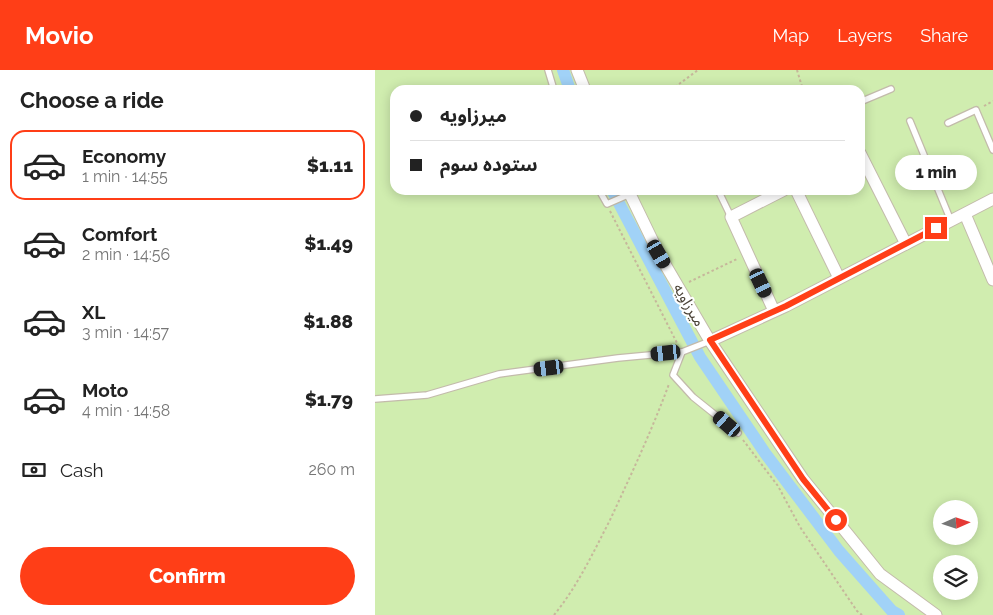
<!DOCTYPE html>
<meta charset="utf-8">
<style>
body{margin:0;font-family:Raleway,"Noto Sans Arabic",sans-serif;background:#f2f2f2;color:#222;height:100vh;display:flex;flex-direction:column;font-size:19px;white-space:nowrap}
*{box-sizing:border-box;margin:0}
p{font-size:16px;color:#767676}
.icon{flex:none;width:28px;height:28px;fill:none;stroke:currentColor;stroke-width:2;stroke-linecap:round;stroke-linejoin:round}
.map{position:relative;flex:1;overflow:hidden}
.details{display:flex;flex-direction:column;background:#fff;width:375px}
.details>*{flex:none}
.banner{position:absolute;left:15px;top:15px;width:475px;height:110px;border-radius:15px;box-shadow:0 2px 12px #0003;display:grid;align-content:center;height:110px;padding:0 20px;background:#fff}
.needle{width:32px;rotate:87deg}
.tools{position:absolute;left:558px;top:430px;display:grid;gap:10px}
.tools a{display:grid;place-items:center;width:45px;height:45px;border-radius:50%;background:#fff;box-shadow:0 2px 12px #0003;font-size:25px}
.end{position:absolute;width:22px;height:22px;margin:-11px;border:6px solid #ff3e17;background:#fff;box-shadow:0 0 0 2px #fff}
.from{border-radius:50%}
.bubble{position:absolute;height:35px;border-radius:18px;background:#fff;box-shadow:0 2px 12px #0003;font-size:16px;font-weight:800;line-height:35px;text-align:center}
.car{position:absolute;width:15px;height:30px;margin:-15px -8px;border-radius:6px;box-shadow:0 0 4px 1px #0007;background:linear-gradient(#222 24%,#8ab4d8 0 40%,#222 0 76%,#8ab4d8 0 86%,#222 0)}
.banner b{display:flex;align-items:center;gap:18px;height:48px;font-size:19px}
.banner b+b{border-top:1px solid #e0e0e0}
.banner i{width:12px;height:12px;background:#222}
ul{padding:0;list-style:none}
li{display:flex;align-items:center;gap:15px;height:70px;margin:0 10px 8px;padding:0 10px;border:2px solid transparent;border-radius:15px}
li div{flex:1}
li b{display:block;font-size:19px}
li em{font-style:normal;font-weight:800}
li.selected{border-color:#ff3e17}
li>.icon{width:45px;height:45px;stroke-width:1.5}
h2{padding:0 20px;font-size:22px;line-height:60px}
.pay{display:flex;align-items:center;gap:12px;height:55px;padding:0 20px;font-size:19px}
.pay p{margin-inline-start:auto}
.primary-button{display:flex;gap:10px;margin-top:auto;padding:10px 20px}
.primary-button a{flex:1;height:58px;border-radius:30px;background:#ff3e17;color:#fff;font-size:20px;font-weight:800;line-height:58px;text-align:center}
header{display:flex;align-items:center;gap:30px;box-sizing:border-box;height:70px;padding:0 25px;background:#ff3e17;color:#fff}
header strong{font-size:24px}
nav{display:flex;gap:28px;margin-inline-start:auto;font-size:18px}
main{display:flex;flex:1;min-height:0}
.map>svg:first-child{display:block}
</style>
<header>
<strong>Movio</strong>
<nav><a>Map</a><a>Layers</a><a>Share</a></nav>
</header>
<main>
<section class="details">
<h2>Choose a ride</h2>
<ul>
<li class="selected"><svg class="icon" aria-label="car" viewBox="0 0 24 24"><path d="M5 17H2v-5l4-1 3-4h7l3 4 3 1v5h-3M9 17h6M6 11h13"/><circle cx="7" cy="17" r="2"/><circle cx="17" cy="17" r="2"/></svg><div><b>Economy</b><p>1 min · 14:55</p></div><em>$1.11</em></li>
<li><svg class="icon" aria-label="car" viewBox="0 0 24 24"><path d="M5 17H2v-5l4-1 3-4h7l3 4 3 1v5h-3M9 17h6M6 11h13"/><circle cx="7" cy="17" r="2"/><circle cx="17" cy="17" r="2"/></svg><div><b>Comfort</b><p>2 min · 14:56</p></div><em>$1.49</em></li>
<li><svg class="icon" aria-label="car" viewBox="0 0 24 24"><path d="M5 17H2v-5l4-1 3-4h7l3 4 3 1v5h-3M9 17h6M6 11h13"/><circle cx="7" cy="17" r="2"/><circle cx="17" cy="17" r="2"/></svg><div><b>XL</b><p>3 min · 14:57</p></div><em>$1.88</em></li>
<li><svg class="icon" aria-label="car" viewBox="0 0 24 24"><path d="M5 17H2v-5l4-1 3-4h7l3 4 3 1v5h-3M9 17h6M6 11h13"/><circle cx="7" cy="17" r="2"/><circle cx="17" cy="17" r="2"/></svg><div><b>Moto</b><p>4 min · 14:58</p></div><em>$1.79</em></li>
</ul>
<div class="pay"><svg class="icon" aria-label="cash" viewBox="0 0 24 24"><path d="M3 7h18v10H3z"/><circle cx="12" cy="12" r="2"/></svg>Cash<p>260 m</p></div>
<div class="primary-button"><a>Confirm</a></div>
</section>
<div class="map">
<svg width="618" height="545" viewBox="0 0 618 545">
<rect width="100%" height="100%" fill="#f6f2e9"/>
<path fill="#d0edaf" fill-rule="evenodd" d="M0,0H618V545H0ZM20,20H485V120H20ZM566,439H594V466H566ZM566,494H594V521H566Z"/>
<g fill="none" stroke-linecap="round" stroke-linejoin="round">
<g stroke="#a1d2f7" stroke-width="12">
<path d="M188,0L195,20"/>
<path d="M237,120L325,287L390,383L464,481L517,541L524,545"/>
</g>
<defs>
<g id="service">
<path d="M173,0L179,20"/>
<path d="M485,32L516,19"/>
<path d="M535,51L576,151"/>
<path d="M573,53L601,40L618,80"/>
<path d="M224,120L232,134L255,124"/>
<path d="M343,120L356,147"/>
<path d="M307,282L298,305L318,327L363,363"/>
<path d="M0,329L52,325L124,304L243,288L307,282L335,271"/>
</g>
<g id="minor">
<path d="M202,0L210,20"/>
<path d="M485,83L531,174"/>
<path d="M253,120L284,184L335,271L428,409L505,504L561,545"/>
<path d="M421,120L464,208"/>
<path d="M590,144L618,210"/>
<path d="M399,241L356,147L409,120"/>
<path d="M335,271L411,236L618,129"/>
</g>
</defs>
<use href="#service" stroke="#c3bbab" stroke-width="8"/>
<use href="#minor" stroke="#c3bbab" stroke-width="13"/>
<g stroke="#c6b79b" stroke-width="2" stroke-dasharray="2.5 2.5" stroke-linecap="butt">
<path d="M422,0L428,20"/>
<path d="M296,20L323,0"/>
<path d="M609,36L618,31"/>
<path d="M235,141L303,275"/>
<path d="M314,212L362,189"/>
<path d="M368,370L403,416L425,457L482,541L487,545"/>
<path d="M179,545C202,517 218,483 235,450C256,405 277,360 294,314"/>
</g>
<use href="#service" stroke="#fff" stroke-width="5.5"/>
<use href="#minor" stroke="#fff" stroke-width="11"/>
</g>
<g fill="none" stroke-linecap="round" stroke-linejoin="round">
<path stroke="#ff3e17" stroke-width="6" d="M461,450L428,409L335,270L411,236L561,158"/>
</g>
<g text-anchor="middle" stroke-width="4" stroke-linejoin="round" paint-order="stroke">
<g font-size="15" fill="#4b4337" stroke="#fff">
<text transform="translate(314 235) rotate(60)" y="5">میرزاویه</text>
</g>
</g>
</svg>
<div class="tools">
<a><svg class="needle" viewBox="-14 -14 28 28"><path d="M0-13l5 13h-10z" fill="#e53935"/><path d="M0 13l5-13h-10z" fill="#767676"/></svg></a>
<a><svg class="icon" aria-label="layers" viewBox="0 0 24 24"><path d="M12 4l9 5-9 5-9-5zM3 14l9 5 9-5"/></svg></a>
</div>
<i class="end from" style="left:461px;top:450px"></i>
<i class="end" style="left:561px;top:158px"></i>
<div class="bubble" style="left:520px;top:85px;width:82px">1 min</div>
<i class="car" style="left:284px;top:184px;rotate:150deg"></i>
<i class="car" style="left:386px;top:213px;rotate:155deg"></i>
<i class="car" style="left:291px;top:283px;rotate:264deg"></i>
<i class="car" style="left:174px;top:298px;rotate:263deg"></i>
<i class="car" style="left:352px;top:354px;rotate:311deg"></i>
<div class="banner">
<b><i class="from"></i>میرزاویه</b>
<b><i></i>ستوده سوم</b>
</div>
</div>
</main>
